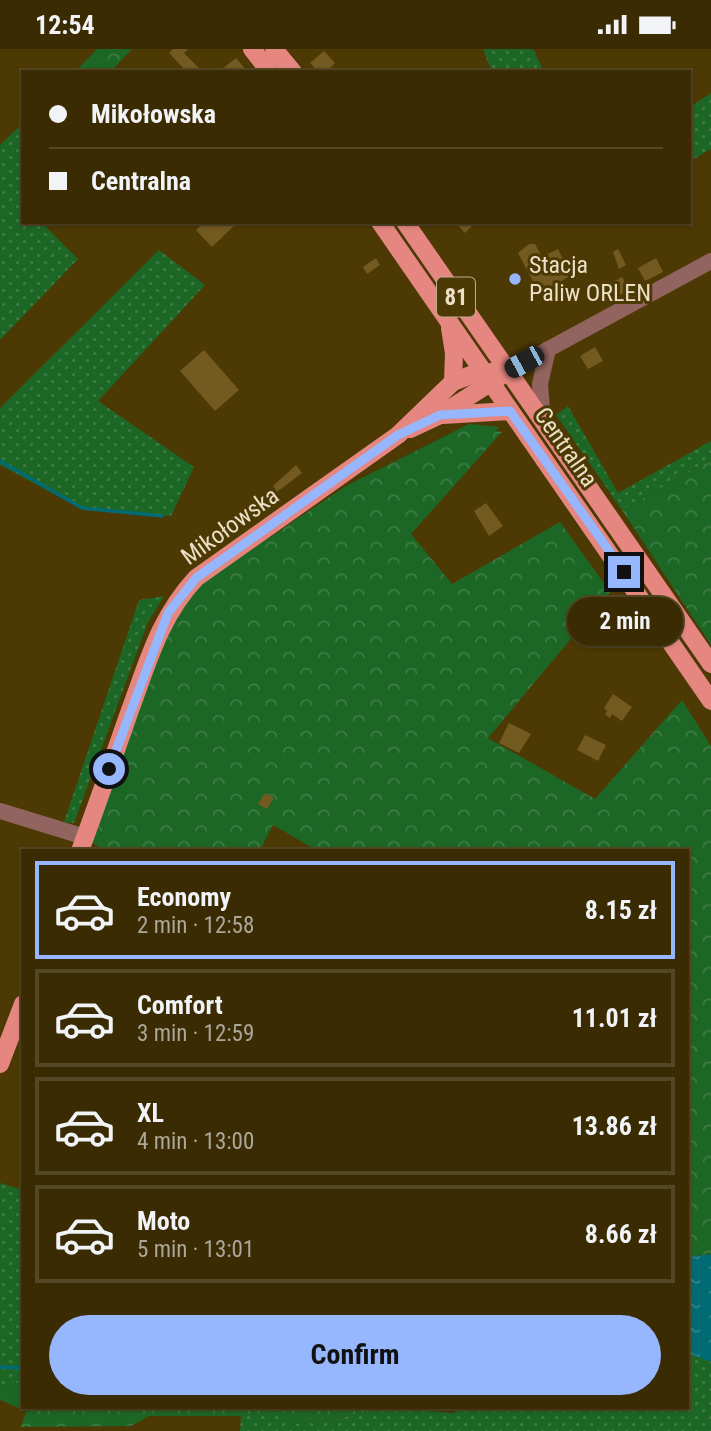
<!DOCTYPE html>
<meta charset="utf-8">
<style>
body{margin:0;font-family:"Roboto Condensed",sans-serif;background:#41330d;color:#f1f3f6;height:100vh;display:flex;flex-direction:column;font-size:26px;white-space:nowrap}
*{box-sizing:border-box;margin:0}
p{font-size:23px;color:#aba79a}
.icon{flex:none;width:38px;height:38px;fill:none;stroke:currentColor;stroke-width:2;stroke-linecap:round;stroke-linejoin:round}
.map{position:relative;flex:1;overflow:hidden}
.sheet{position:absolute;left:21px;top:800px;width:668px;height:560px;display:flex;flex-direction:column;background:#3a2b03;border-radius:0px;box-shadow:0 2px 5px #0004,0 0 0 2px #544725}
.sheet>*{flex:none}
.top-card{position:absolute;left:21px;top:21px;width:670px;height:154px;border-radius:0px;box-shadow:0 2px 5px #0004,0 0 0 2px #544725;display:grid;align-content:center;height:154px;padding:0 28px;background:#3a2b03}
.end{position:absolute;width:32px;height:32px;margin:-16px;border:9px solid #96b6fd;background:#111;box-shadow:0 0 0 4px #111}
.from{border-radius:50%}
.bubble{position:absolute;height:49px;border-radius:24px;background:#3a2b03;box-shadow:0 2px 5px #0004,0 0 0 2px #544725;font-size:23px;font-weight:700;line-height:49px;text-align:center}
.car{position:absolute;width:21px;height:42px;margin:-21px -10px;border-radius:9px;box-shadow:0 0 5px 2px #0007;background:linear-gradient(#222 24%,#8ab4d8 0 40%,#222 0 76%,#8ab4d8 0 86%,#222 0)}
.top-card b{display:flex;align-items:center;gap:24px;height:66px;font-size:26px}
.top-card b+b{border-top:2px solid #544725}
.top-card i{width:18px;height:18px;background:#f1f3f6}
ul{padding:12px 0 0;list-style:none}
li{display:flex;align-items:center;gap:21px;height:98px;margin:0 14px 10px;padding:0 14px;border:4px solid #544725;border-radius:0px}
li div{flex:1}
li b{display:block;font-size:26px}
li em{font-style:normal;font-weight:700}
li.on{border-color:#96b6fd}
li>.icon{width:63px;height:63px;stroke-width:1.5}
.action{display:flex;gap:14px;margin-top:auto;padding:14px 28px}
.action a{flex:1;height:80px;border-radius:42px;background:#96b6fd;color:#111;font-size:28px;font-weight:700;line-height:80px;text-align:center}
.status{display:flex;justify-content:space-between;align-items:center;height:49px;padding:0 35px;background:#3a2b03;direction:ltr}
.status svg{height:19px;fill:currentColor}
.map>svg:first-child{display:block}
</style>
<div class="status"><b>12:54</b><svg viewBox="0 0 49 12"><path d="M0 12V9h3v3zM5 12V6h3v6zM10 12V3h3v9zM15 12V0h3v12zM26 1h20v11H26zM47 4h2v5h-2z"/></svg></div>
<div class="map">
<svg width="711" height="1382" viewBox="0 0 711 1382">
<defs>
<pattern id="grass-dots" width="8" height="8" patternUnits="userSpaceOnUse" patternTransform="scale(1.75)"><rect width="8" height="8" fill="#1d6726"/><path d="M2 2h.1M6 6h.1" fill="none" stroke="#3e7c44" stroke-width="1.8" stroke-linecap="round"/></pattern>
<pattern id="forest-crowns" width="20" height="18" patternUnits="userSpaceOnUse" patternTransform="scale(1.75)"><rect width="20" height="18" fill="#1d6726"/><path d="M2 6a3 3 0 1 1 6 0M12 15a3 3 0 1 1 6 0" fill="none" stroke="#3e7c44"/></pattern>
<pattern id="water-ripples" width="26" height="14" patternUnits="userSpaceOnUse" patternTransform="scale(1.75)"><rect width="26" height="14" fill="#016b74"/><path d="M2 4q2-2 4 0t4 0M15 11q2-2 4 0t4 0" fill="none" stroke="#33878c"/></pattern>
</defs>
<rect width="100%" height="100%" fill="#4d3904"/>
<g fill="url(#grass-dots)">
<path d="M483,0H533L544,23H492Z"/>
<path d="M711,44V100L690,112V58Z"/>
<path d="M23,74V173H41L78,210L0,291V96Z"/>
<path d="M159,201L205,236L98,352L194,418L171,467L84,461L0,416V359Z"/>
<path d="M568,357L618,444L711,392V411L622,461L556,366Z"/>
<path d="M164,547L148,573L74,774L64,773L139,551Z"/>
<path d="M0,1134L23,1141V1331L0,1342Z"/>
<path d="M688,1304L711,1313V1382H240L241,1367L287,1361V1376L357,1366L376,1358L453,1364L463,1358H688Z"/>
</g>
<g fill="url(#forest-crowns)">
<path d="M97,0H132L110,23H75Z"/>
<path d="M469,375L499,378L496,382L502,383L411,485L452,535L560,473L610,543L488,689L595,750L682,651L711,697V1205L688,1208V802L316,801L273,776L260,801H104L79,786L168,570L202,534L346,437Z"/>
<path d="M711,411V596L622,461Z"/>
<path d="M23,1331V1358H376L357,1366L287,1376L286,1361L241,1367H149L131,1377L21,1378L26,1362L0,1351V1342Z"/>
</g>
<path fill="url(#water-ripples)" d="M711,1205V1313L688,1304V1208Z"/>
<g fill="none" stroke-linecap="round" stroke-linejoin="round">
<g stroke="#016b74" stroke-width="3.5">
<path d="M0,412L82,459L162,467"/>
<path d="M0,1318L23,1319"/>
</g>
</g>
<g fill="#735a20">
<path d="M173,0H188L184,4L199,19L195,23H187L169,4Z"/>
<path d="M324,2L335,14L326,23H318L310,14Z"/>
<path d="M236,9L248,23H224L222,20Z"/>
<path d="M204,173H238L212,198L196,181Z"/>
<path d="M455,173H476L465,184Z"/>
<path d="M529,195H535L542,208L558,200L571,226L550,239L538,242L518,204Z"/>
<path d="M618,200L626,216L619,220L613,203Z"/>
<path d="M376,209L380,216L367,225L363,218Z"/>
<path d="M656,209L663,223L645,232L638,219Z"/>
<path d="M622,228L629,241L616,248L609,235Z"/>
<path d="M595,298L603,312L588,320L580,307Z"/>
<path d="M204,301L239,341L215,362L180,322Z"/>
<path d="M296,416L302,424L277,443L273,437Z"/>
<path d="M486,454L503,477L489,487L474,462Z"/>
<path d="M613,645L632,658L622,672L612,665L610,669L605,665L607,662L604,659Z"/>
<path d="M509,674L531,685L519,704L499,694Z"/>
<path d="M585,686L606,696L598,712L577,701Z"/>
<path d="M265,744L274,749L267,760L258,755Z"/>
</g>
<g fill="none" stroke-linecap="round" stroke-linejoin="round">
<g stroke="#92645f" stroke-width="16">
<path d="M508,322L711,212"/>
<path d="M543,372L540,335L548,300"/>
<path d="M0,762L85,788"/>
</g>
<g stroke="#e58780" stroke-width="18">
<path d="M252,0L270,23"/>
<path d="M274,0L293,23"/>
<path d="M380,173L711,652"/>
<path d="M405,173L711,615"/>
<path d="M450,279L454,304L453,333"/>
<path d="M443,366L510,362"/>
<path d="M410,380L440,366L501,327"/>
<path d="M80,802C97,756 113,710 129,664C148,613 159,569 196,529L398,386L453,333L476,324L508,322"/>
<path d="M0,1015L23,955"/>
</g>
</g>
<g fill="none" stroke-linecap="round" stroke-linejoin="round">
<path stroke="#96b6fd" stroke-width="9" d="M109,720L168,564L196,529L398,386L440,366L510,362L624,523"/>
</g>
<circle fill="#96b6fd" stroke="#4d3904" stroke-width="2.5" cx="515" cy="230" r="7"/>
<g text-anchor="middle" stroke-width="6" stroke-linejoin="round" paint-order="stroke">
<rect fill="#4d3904" stroke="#bcad8c" stroke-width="2" x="437" y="228.5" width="38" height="39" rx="5"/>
<g font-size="23" font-weight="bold" fill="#ebdfc6">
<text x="456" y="256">81</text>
</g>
<g font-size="24" fill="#ebdfc6" stroke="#4d3904" text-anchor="start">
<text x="529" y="224">Stacja<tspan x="529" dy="28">Paliw ORLEN</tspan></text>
</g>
<g font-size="24" fill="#ebdfc6" stroke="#4d3904">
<text transform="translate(566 398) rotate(55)" y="8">Centralna</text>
<text transform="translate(230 477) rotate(-36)" y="8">Mikołowska</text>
</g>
</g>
</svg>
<i class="end from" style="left:109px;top:720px"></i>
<i class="end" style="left:624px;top:523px"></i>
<div class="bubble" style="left:567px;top:548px;width:116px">2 min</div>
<i class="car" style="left:524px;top:313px;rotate:241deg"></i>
<div class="top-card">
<b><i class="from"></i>Mikołowska</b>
<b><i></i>Centralna</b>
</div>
<section class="sheet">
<ul>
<li class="on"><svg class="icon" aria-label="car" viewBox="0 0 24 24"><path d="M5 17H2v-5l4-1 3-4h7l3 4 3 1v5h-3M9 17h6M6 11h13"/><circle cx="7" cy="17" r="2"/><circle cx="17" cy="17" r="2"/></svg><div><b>Economy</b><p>2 min · 12:58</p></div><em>8.15 zł</em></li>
<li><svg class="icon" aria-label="car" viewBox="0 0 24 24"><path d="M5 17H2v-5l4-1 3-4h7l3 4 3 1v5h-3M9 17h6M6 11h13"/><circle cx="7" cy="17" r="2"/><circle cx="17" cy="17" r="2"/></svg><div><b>Comfort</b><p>3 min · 12:59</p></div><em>11.01 zł</em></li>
<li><svg class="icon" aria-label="car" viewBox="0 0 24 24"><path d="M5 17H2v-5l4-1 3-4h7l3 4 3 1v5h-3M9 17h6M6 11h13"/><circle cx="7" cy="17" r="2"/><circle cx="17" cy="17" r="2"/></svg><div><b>XL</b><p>4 min · 13:00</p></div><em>13.86 zł</em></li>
<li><svg class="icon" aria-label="car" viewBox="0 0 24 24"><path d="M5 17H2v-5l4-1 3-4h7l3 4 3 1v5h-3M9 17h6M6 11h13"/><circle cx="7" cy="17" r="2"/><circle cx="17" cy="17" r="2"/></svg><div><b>Moto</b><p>5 min · 13:01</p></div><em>8.66 zł</em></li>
</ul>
<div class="action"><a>Confirm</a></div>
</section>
</div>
